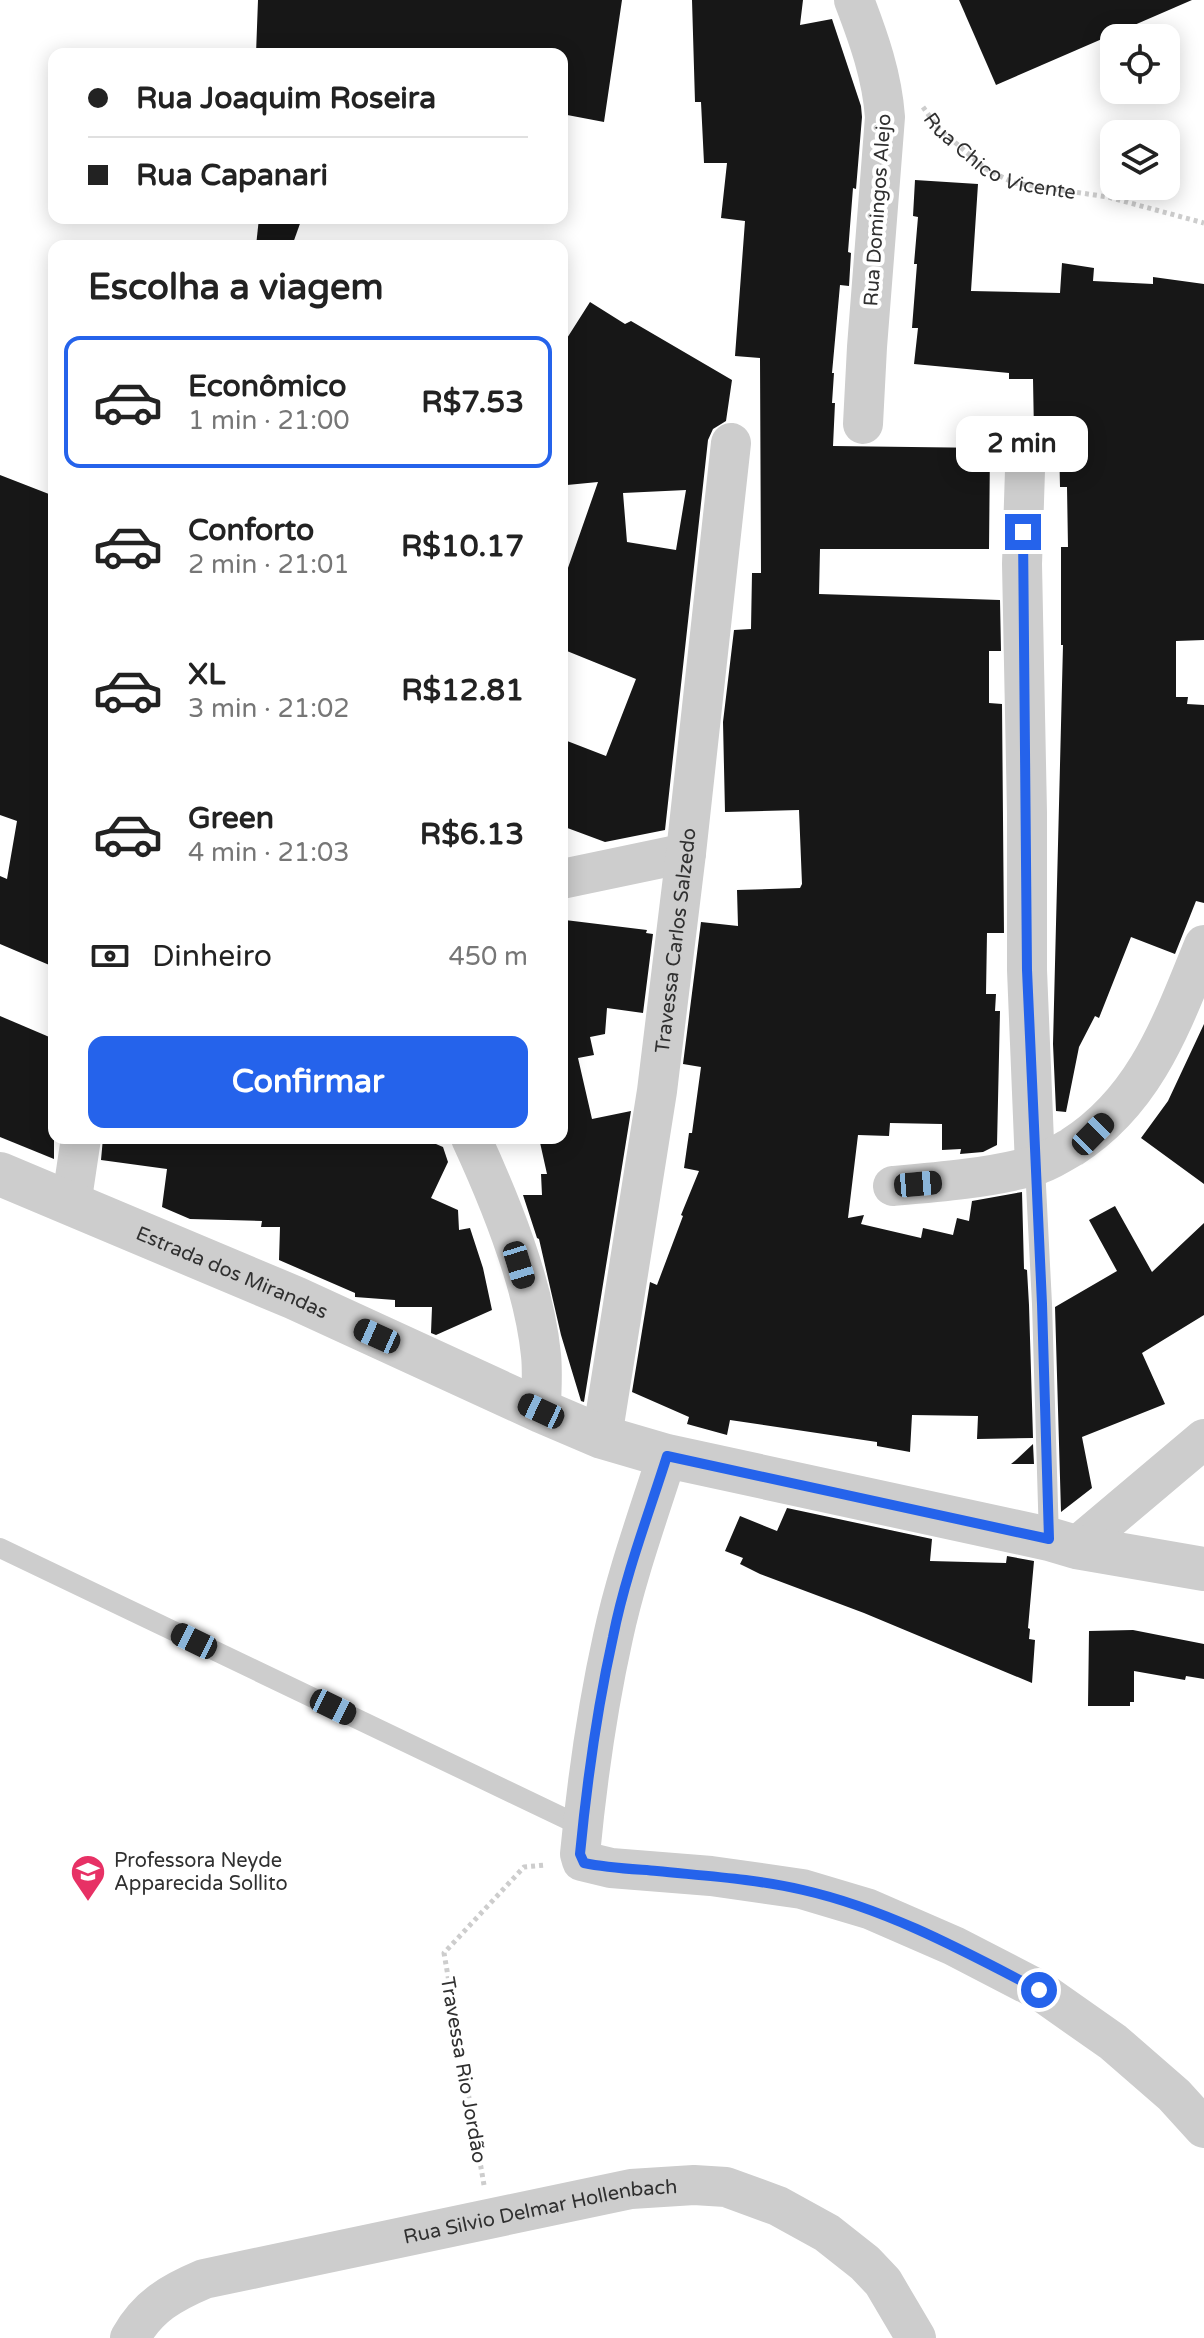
<!DOCTYPE html>
<html lang="pt">
<meta charset="utf-8">
<style>
body{margin:0;font-family:"Varela Round",sans-serif;background:#f6f6f6;color:#222;height:100vh;display:flex;flex-direction:column;font-size:30px;white-space:nowrap}
*{box-sizing:border-box;margin:0}
p{font-size:26px;color:#767676}
.icon{flex:none;width:44px;height:44px;fill:none;stroke:currentColor;stroke-width:2;stroke-linecap:round;stroke-linejoin:round}
.map{position:relative;flex:1;overflow:hidden}
.sheet{position:absolute;left:48px;top:240px;width:520px;height:904px;display:flex;flex-direction:column;background:#fff;border-radius:16px;box-shadow:0 4px 20px #0003}
.sheet>*{flex:none}
.top-card{position:absolute;left:48px;top:48px;width:520px;height:176px;border-radius:16px;box-shadow:0 4px 20px #0003;display:grid;align-content:center;height:176px;padding:0 40px;background:#fff}
.fabs{position:absolute;left:1100px;top:24px;display:grid;gap:16px}
.fabs a{display:grid;place-items:center;width:80px;height:80px;border-radius:16px;background:#fff;box-shadow:0 4px 20px #0003;font-size:40px}
.end{position:absolute;width:36px;height:36px;margin:-18px;border:10px solid #2563eb;background:#fff;box-shadow:0 0 0 4px #fff}
.from{border-radius:50%}
.bubble{position:absolute;height:56px;border-radius:16px;background:#fff;box-shadow:0 4px 20px #0003;font-size:26px;font-weight:700;line-height:56px;text-align:center}
.car{position:absolute;width:24px;height:48px;margin:-24px -12px;border-radius:10px;box-shadow:0 0 6px 2px #0007;background:linear-gradient(#222 24%,#8ab4d8 0 40%,#222 0 76%,#8ab4d8 0 86%,#222 0)}
.top-card b{display:flex;align-items:center;gap:28px;height:76px;font-size:30px}
.top-card b+b{border-top:2px solid #e0e0e0}
.top-card i{width:20px;height:20px;background:#222}
ul{padding:0;list-style:none}
li{display:flex;align-items:center;gap:24px;height:132px;margin:0 16px 12px;padding:0 24px;border:4px solid transparent;border-radius:16px}
li div{flex:1}
li b{display:block;font-size:30px}
li em{font-style:normal;font-weight:700}
li.active{border-color:#2563eb}
li>.icon{width:72px;height:72px;stroke-width:1.5}
h2{padding:0 40px;font-size:36px;line-height:96px}
.pay{display:flex;align-items:center;gap:20px;height:88px;padding:0 40px;font-size:30px}
.pay p{margin-inline-start:auto}
.button{display:flex;gap:16px;margin-top:auto;padding:16px 40px}
.button a{flex:1;height:92px;border-radius:16px;background:#2563eb;color:#fff;font-size:32px;font-weight:700;line-height:92px;text-align:center}
.map>svg:first-child{display:block}
</style>
<div class="map">
<svg width="1204" height="2338" viewBox="0 0 1204 2338">
<rect width="100%" height="100%" fill="#fff"/>
<g fill="#171717" fill-rule="evenodd">
<path d="M258,0H622L604,122L562,114V54H256Z"/>
<path d="M692,0H803L800,25L832,19L861,106L862,117L856,189L853,188L848,252L851,253L849,286L840,285L832,373H834L832,403H835L833,446L990,448L989,549H820L819,594L1000,600L1001,651H989V703L1002,704L1004,933H987L986,994H996L995,1011H1000L997,1145L983,1152L960,1154L961,1149L942,1150V1124L890,1123L889,1136L858,1135L848,1218L864,1215L861,1224L921,1238L923,1228L953,1235L957,1218L969,1221L972,1201L1022,1192L1024,1269L1027,1270L1029,1305L1033,1438L977,1439L978,1416L912,1415L910,1452L877,1446V1442L730,1420L727,1435L687,1424L689,1417L632,1392L650,1282L657,1285L683,1216L681,1215L699,1171L684,1168L689,1133H692L701,1067L683,1064L701,922L738,926L737,890L800,888L802,884L799,810L725,812L723,722L734,630L751,629L752,573H761L760,358L735,356L745,221L721,218L727,163H704L701,102H695Z"/>
<path d="M959,0H1192L996,85Z"/>
<path d="M915,180L978,184L971,291L1060,293L1062,263L1094,268L1093,281L1153,284V277L1204,284V640L1176,641V697H1188L1187,704L1204,705V903L1196,901L1175,954L1131,937L1099,1018L1095,1016L1079,1047L1066,1112L1056,1111L1053,1044L1063,645H1061V547H1068L1067,487H1060L1059,441H1048V433H1034L1033,379H1009V373L914,364L918,328H912L917,264H914L918,217L913,216Z"/>
<path d="M259,218H302L292,246H256Z"/>
<path d="M590,302L625,324L631,321L732,380L726,421L713,429L708,440L665,830L605,842L562,826V739L606,756L636,679L562,649V585L598,482L567,485L562,446V346ZM686,490L676,550L627,542L623,493Z"/>
<path d="M0,475L54,496V967L0,944V876L7,879L17,821L0,815Z"/>
<path d="M565,920L647,930L646,933L653,934L643,1013L607,1008L605,1034L590,1037L594,1055L578,1058L592,1119L631,1111L584,1402L581,1401L561,1335L539,1239L537,1238L523,1195H542L541,1174H547L539,1138H562V941Z"/>
<path d="M0,1016L54,1039V1159L0,1137Z"/>
<path d="M1204,1024V1184L1141,1138L1168,1101Z"/>
<path d="M103,1138H422L443,1147L448,1162L431,1198L458,1210L459,1230L470,1228L483,1268L492,1310L436,1335L431,1333L432,1307H395V1300L355,1297V1293L279,1260L280,1227H261L262,1221L190,1219L162,1207L167,1169L101,1160Z"/>
<path d="M1115,1206L1152,1272L1204,1223V1315L1142,1353L1165,1404L1082,1437L1092,1488L1061,1512L1055,1307L1117,1271L1089,1220Z"/>
<path d="M1033,1444L1034,1464H1011L1016,1460Z"/>
<path d="M787,1508L932,1539L930,1561L1006,1563L1007,1556L1034,1561L1028,1628L1030,1629L1029,1639L1035,1640L1032,1683L864,1613L760,1574L740,1564L743,1558L725,1551L740,1516L777,1531Z"/>
<path d="M1133,1630L1204,1644V1679L1186,1676L1185,1680L1134,1671V1702H1130V1706H1088L1089,1631Z"/>
</g>
<g fill="none" stroke-linecap="round" stroke-linejoin="round">
<g stroke="#cdcdcd" stroke-width="5" stroke-dasharray="4 4" stroke-linecap="butt">
<path id="s1" d="M923,107L937,127L986,169L1014,183L1108,197L1204,223"/>
<path d="M484,2185L444,1953L524,1867L545,1865"/>
</g>
<g stroke="#cdcdcd" stroke-width="20">
<path d="M1035,1166L1042,1304L1049,1539"/>
<path d="M0,1548L583,1827"/>
</g>
<g stroke="#cdcdcd" stroke-width="40">
<path d="M854,0C869,39 882,76 885,117L867,347L863,424"/>
<path d="M1025,470L1022,564L1027,813V970L1035,1166"/>
<path d="M562,879L686,853"/>
<path d="M471,1138C501,1203 534,1284 541,1355C543,1374 541,1393 541,1411"/>
<path d="M893,1186C940,1182 988,1178 1033,1166C1047,1163 1059,1154 1072,1147C1146,1100 1172,1023 1204,945"/>
<path d="M71,1205L81,1138"/>
<path id="s2" d="M602,1437L657,1091L686,853L731,443"/>
<path d="M667,1456C648,1516 626,1576 613,1637C597,1709 587,1781 580,1854L582,1861L611,1868L711,1876L802,1889L869,1909L954,1946L1039,1990L1113,2042L1174,2095L1204,2128"/>
<path d="M1076,1547L1204,1439"/>
<path id="s3" d="M130,2338C148,2306 171,2293 204,2279L631,2189L694,2185L726,2187L778,2206L827,2233L865,2263L883,2282L916,2338"/>
</g>
<path stroke="#cdcdcd" stroke-width="44" id="s4" d="M0,1174L295,1298L541,1411L602,1437L667,1456L1049,1539L1076,1547L1204,1569"/>
</g>
<g fill="none" stroke-linecap="round" stroke-linejoin="round">
<path stroke="#2563eb" stroke-width="10" d="M1023,532L1027,970L1042,1304L1049,1539L667,1456C648,1516 625,1576 613,1637C597,1709 587,1781 580,1854L584,1863C608,1868 633,1869 657,1871C706,1876 756,1879 803,1890C887,1909 964,1951 1039,1990"/>
</g>
<defs>
<symbol id="school-pin" viewBox="-11 -11 22 30"><path d="M0 17L-7.5 6A9.5 9.5 0 1 1 7.5 6Z" fill="#e73165" stroke="#fff"/><path d="M0-5L7-2L0 1L-7-2ZM-4 1L0 2.5L4 1V4Q0 6-4 4Z" fill="#fff"/></symbol>
</defs>
<g fill-rule="evenodd">
<use href="#school-pin" x="68" y="1852" width="40" height="54"/>
</g>
<g text-anchor="middle" stroke-width="8" stroke-linejoin="round" paint-order="stroke">
<g font-size="20" fill="#303030" stroke="#fff">
<text dy="7" stroke="none"><textPath href="#s1" startOffset="96">Rua Chico Vicente</textPath></text>
<text transform="translate(877 210) rotate(-86)" y="7">Rua Domingos Alejo</text>
<text dy="7" stroke="none"><textPath href="#s2" startOffset="502">Travessa Carlos Salzedo</textPath></text>
<text dy="7" stroke="none"><textPath href="#s4" startOffset="252">Estrada dos Mirandas</textPath></text>
<text transform="translate(464 2070) rotate(80)" y="7">Travessa Rio Jordão</text>
<text dy="7" stroke="none"><textPath href="#s3" startOffset="440">Rua Silvio Delmar Hollenbach</textPath></text>
</g>
<g font-size="20" fill="#303030" stroke="#fff" text-anchor="start">
<text x="114" y="1867">Professora Neyde<tspan x="114" dy="23">Apparecida Sollito</tspan></text>
</g>
</g>
</svg>
<div class="fabs">
<a><svg class="icon" aria-label="locate" viewBox="0 0 24 24"><circle cx="12" cy="12" r="6"/><path d="M12 2v4M12 18v4M2 12h4M18 12h4"/></svg></a>
<a><svg class="icon" aria-label="layers" viewBox="0 0 24 24"><path d="M12 4l9 5-9 5-9-5zM3 14l9 5 9-5"/></svg></a>
</div>
<i class="end from" style="left:1039px;top:1990px"></i>
<i class="end" style="left:1023px;top:532px"></i>
<div class="bubble" style="left:956px;top:416px;width:132px">2 min</div>
<i class="car" style="left:1093px;top:1134px;rotate:45deg"></i>
<i class="car" style="left:918px;top:1184px;rotate:85deg"></i>
<i class="car" style="left:519px;top:1265px;rotate:163deg"></i>
<i class="car" style="left:377px;top:1336px;rotate:294deg"></i>
<i class="car" style="left:541px;top:1411px;rotate:295deg"></i>
<i class="car" style="left:194px;top:1641px;rotate:296deg"></i>
<i class="car" style="left:333px;top:1707px;rotate:116deg"></i>
<div class="top-card">
<b><i class="from"></i>Rua Joaquim Roseira</b>
<b><i></i>Rua Capanari</b>
</div>
<section class="sheet">
<h2>Escolha a viagem</h2>
<ul>
<li class="active"><svg class="icon" aria-label="car" viewBox="0 0 24 24"><path d="M5 17H2v-5l4-1 3-4h7l3 4 3 1v5h-3M9 17h6M6 11h13"/><circle cx="7" cy="17" r="2"/><circle cx="17" cy="17" r="2"/></svg><div><b>Econômico</b><p>1 min · 21:00</p></div><em>R$7.53</em></li>
<li><svg class="icon" aria-label="car" viewBox="0 0 24 24"><path d="M5 17H2v-5l4-1 3-4h7l3 4 3 1v5h-3M9 17h6M6 11h13"/><circle cx="7" cy="17" r="2"/><circle cx="17" cy="17" r="2"/></svg><div><b>Conforto</b><p>2 min · 21:01</p></div><em>R$10.17</em></li>
<li><svg class="icon" aria-label="car" viewBox="0 0 24 24"><path d="M5 17H2v-5l4-1 3-4h7l3 4 3 1v5h-3M9 17h6M6 11h13"/><circle cx="7" cy="17" r="2"/><circle cx="17" cy="17" r="2"/></svg><div><b>XL</b><p>3 min · 21:02</p></div><em>R$12.81</em></li>
<li><svg class="icon" aria-label="car" viewBox="0 0 24 24"><path d="M5 17H2v-5l4-1 3-4h7l3 4 3 1v5h-3M9 17h6M6 11h13"/><circle cx="7" cy="17" r="2"/><circle cx="17" cy="17" r="2"/></svg><div><b>Green</b><p>4 min · 21:03</p></div><em>R$6.13</em></li>
</ul>
<div class="pay"><svg class="icon" aria-label="cash" viewBox="0 0 24 24"><path d="M3 7h18v10H3z"/><circle cx="12" cy="12" r="2"/></svg>Dinheiro<p>450 m</p></div>
<div class="button"><a>Confirmar</a></div>
</section>
</div>
